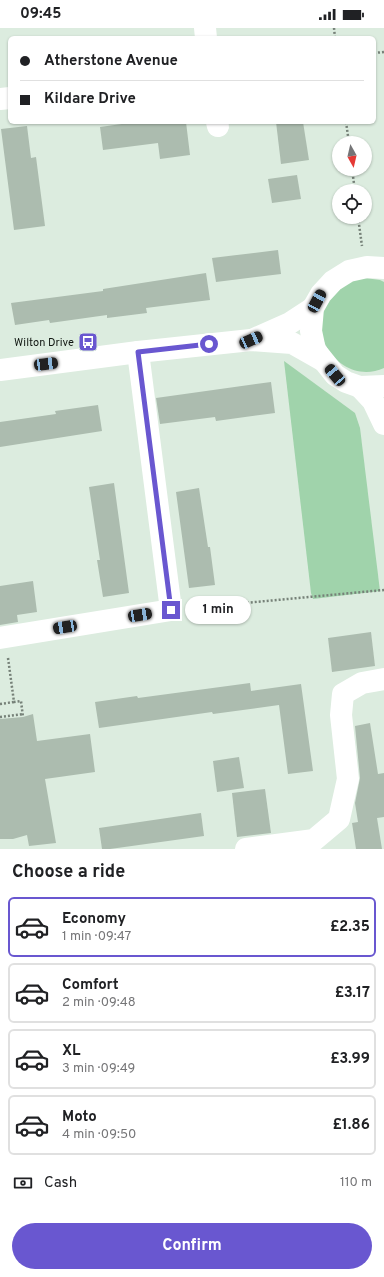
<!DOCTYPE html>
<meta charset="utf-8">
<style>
body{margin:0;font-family:Overpass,sans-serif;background:#f6f6f6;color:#202124;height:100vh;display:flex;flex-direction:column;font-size:15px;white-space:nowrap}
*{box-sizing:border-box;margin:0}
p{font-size:13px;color:#757577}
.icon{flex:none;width:22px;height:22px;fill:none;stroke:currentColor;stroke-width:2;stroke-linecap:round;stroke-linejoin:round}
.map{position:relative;height:821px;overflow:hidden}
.panel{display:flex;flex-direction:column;background:#fff;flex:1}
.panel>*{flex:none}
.top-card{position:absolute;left:8px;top:8px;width:368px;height:88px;border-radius:6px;box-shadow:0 1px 3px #0004;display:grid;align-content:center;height:88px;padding:0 12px;background:#fff}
.needle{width:26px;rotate:172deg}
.tools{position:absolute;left:332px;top:108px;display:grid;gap:8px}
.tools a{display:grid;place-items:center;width:40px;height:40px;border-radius:50%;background:#fff;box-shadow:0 1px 3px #0004;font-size:20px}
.end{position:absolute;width:18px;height:18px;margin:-9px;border:5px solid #6957d0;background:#fff;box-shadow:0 0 0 2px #fff}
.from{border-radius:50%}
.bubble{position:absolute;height:28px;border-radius:14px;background:#fff;box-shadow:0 1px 3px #0004;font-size:13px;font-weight:700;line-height:28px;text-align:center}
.car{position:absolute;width:12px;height:24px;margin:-12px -6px;border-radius:5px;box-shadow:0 0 3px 1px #0007;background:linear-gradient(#222 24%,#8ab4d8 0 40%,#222 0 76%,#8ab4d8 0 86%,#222 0)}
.top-card b{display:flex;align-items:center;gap:14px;height:38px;font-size:15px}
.top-card b+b{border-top:1px solid #e0e0e0}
.top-card i{width:10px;height:10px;background:#202124}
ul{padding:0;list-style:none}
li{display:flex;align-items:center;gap:12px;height:60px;margin:0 8px 6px;padding:0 4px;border:2px solid #e0e0e0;border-radius:6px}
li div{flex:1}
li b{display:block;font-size:15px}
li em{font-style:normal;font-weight:700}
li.active{border-color:#6957d0}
li>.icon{width:36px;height:36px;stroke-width:1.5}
h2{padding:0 12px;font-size:18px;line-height:48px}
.pay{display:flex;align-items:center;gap:10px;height:44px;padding:0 12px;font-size:15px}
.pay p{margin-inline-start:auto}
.action{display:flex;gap:8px;margin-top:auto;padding:8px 12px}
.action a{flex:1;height:46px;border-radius:24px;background:#6957d0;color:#fff;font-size:16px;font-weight:700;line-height:46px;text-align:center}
.status{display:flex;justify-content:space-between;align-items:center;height:28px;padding:0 20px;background:#fff;direction:ltr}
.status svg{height:11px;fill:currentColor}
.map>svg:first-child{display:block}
</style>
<div class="status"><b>09:45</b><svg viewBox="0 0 49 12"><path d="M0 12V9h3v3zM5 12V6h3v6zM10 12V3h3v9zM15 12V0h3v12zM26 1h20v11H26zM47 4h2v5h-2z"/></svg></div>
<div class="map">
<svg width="384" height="821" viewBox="0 0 384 821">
<rect width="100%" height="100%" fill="#dcecdf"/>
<g fill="#a0d3ab">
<path d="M365,250L380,252L384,254V340C344,358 305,310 327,273C329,269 335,266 338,263C342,260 346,255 350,253C354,251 361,251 365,250Z"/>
<path d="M284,333L355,385L360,400L380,563L313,571L311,565Z"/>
</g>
<g fill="#acbcaf">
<path d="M136,94H186L190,127L160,131L158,115L103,122L100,99Z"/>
<path d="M276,94H303L309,132L281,136Z"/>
<path d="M27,98L31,130L36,129L45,198L14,202L1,101Z"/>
<path d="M297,147L301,171L272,175L268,151Z"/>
<path d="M278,222L281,246L216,254L212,230Z"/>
<path d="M206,245L210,272L146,280L147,285L107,290V287L50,295L49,292L15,297L11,275L103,263V261Z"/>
<path d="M271,354L275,385L216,393L215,389L160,396L156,370Z"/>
<path d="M98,377L102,403L0,419V394L56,386L55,383Z"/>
<path d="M114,455L129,565L103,569L97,532H100L89,459Z"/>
<path d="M199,460L208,519H210L215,557L189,560L176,464Z"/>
<path d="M33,553L37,584L17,587L18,594L0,597V558Z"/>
<path d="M371,604L375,638L332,644L328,610Z"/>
<path d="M250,655L251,663L301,656L313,743L288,746L279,677L213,686L212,684L99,700L95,674L137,668L138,670Z"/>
<path d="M33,686L37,713L90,706L95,744L45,751L56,815L29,818L27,807L13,811H0V691L23,689Z"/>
<path d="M370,695L378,746L384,745V789L377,790L382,821H356L352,795L358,794L355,775L360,750L355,698Z"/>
<path d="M239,729L244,760L217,764L213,733Z"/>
<path d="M265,761L271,805L237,809L232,765Z"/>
<path d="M201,785L204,808L110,821H102L99,800Z"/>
</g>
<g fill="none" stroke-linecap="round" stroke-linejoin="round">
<g stroke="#768178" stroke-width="2.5" stroke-dasharray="2 2" stroke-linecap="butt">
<path d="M334,0L335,10"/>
<path d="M374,25L384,24"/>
<path d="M346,94L349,115"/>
<path d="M352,141L355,163"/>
<path d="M358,189L362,218"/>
<path d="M191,580L384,562"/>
<path d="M8,630L14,674L21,673L23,689"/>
<path d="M0,676L14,674"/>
<path d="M0,689L23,686"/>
</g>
<g stroke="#fff" stroke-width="22">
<path d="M205,0L206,10"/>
<path d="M0,71L10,70"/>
<path d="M217,94L218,98"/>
<path d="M384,240L367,239L349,243L333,253L321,266L313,280L311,303L315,322L335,347L346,354L360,359L384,358"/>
<path d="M254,311L290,295L313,280"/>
<path d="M0,342L138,324L251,312L292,315L322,332"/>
<path d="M360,359L373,373L384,396"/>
<path d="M0,610L171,582L138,324"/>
<path d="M246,821L314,812L339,791L348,751L341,687L343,666L362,655L384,651"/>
</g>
</g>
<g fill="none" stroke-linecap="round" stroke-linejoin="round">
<path stroke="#6957d0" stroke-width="5" d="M171,582L138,324L209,316"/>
</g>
<defs>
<symbol id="bus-square" viewBox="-11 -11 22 22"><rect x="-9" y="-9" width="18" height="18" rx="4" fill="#6957d0" stroke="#dcecdf"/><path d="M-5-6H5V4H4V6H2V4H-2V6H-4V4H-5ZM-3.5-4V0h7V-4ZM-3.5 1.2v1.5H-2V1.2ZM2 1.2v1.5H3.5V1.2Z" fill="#fff"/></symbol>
</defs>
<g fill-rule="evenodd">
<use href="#bus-square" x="77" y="303" width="22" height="22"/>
</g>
<g text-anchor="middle" stroke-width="4" stroke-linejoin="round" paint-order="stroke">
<g font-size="11" fill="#101611" stroke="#dcecdf" text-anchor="end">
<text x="74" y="318">Wilton Drive</text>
</g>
</g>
</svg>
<div class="tools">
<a><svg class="needle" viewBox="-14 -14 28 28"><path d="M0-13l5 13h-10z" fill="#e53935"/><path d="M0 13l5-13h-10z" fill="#757577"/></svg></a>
<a><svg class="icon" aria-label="locate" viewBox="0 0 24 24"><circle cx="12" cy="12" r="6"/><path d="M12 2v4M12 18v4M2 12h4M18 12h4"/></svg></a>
</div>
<i class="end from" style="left:209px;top:316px"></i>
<i class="end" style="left:171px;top:582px"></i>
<div class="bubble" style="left:185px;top:568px;width:66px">1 min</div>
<i class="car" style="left:317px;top:273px;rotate:28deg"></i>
<i class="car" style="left:251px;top:312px;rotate:66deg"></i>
<i class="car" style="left:46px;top:336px;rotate:83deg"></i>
<i class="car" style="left:335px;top:347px;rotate:320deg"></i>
<i class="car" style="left:140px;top:587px;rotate:81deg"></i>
<i class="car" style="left:65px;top:599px;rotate:261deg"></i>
<div class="top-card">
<b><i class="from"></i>Atherstone Avenue</b>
<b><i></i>Kildare Drive</b>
</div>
</div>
<section class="panel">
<h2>Choose a ride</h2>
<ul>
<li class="active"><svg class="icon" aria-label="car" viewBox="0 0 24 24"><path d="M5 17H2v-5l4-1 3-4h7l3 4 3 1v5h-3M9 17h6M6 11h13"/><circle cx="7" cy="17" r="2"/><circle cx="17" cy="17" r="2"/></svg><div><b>Economy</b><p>1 min · 09:47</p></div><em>£2.35</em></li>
<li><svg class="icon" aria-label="car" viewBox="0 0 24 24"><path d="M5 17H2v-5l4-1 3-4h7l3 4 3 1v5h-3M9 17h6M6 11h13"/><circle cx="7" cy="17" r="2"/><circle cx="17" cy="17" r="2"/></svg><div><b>Comfort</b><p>2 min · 09:48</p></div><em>£3.17</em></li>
<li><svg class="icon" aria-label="car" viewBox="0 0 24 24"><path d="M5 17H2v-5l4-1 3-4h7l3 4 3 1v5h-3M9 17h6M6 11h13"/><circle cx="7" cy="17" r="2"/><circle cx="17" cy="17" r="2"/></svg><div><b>XL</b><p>3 min · 09:49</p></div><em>£3.99</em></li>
<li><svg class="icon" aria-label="car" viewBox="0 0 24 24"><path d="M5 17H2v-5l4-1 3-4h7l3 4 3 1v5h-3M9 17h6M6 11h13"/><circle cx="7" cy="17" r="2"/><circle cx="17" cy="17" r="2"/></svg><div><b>Moto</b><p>4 min · 09:50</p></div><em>£1.86</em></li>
</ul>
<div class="pay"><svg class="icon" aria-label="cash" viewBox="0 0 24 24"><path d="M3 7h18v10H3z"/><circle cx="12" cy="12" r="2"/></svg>Cash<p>110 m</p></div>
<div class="action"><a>Confirm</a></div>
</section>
